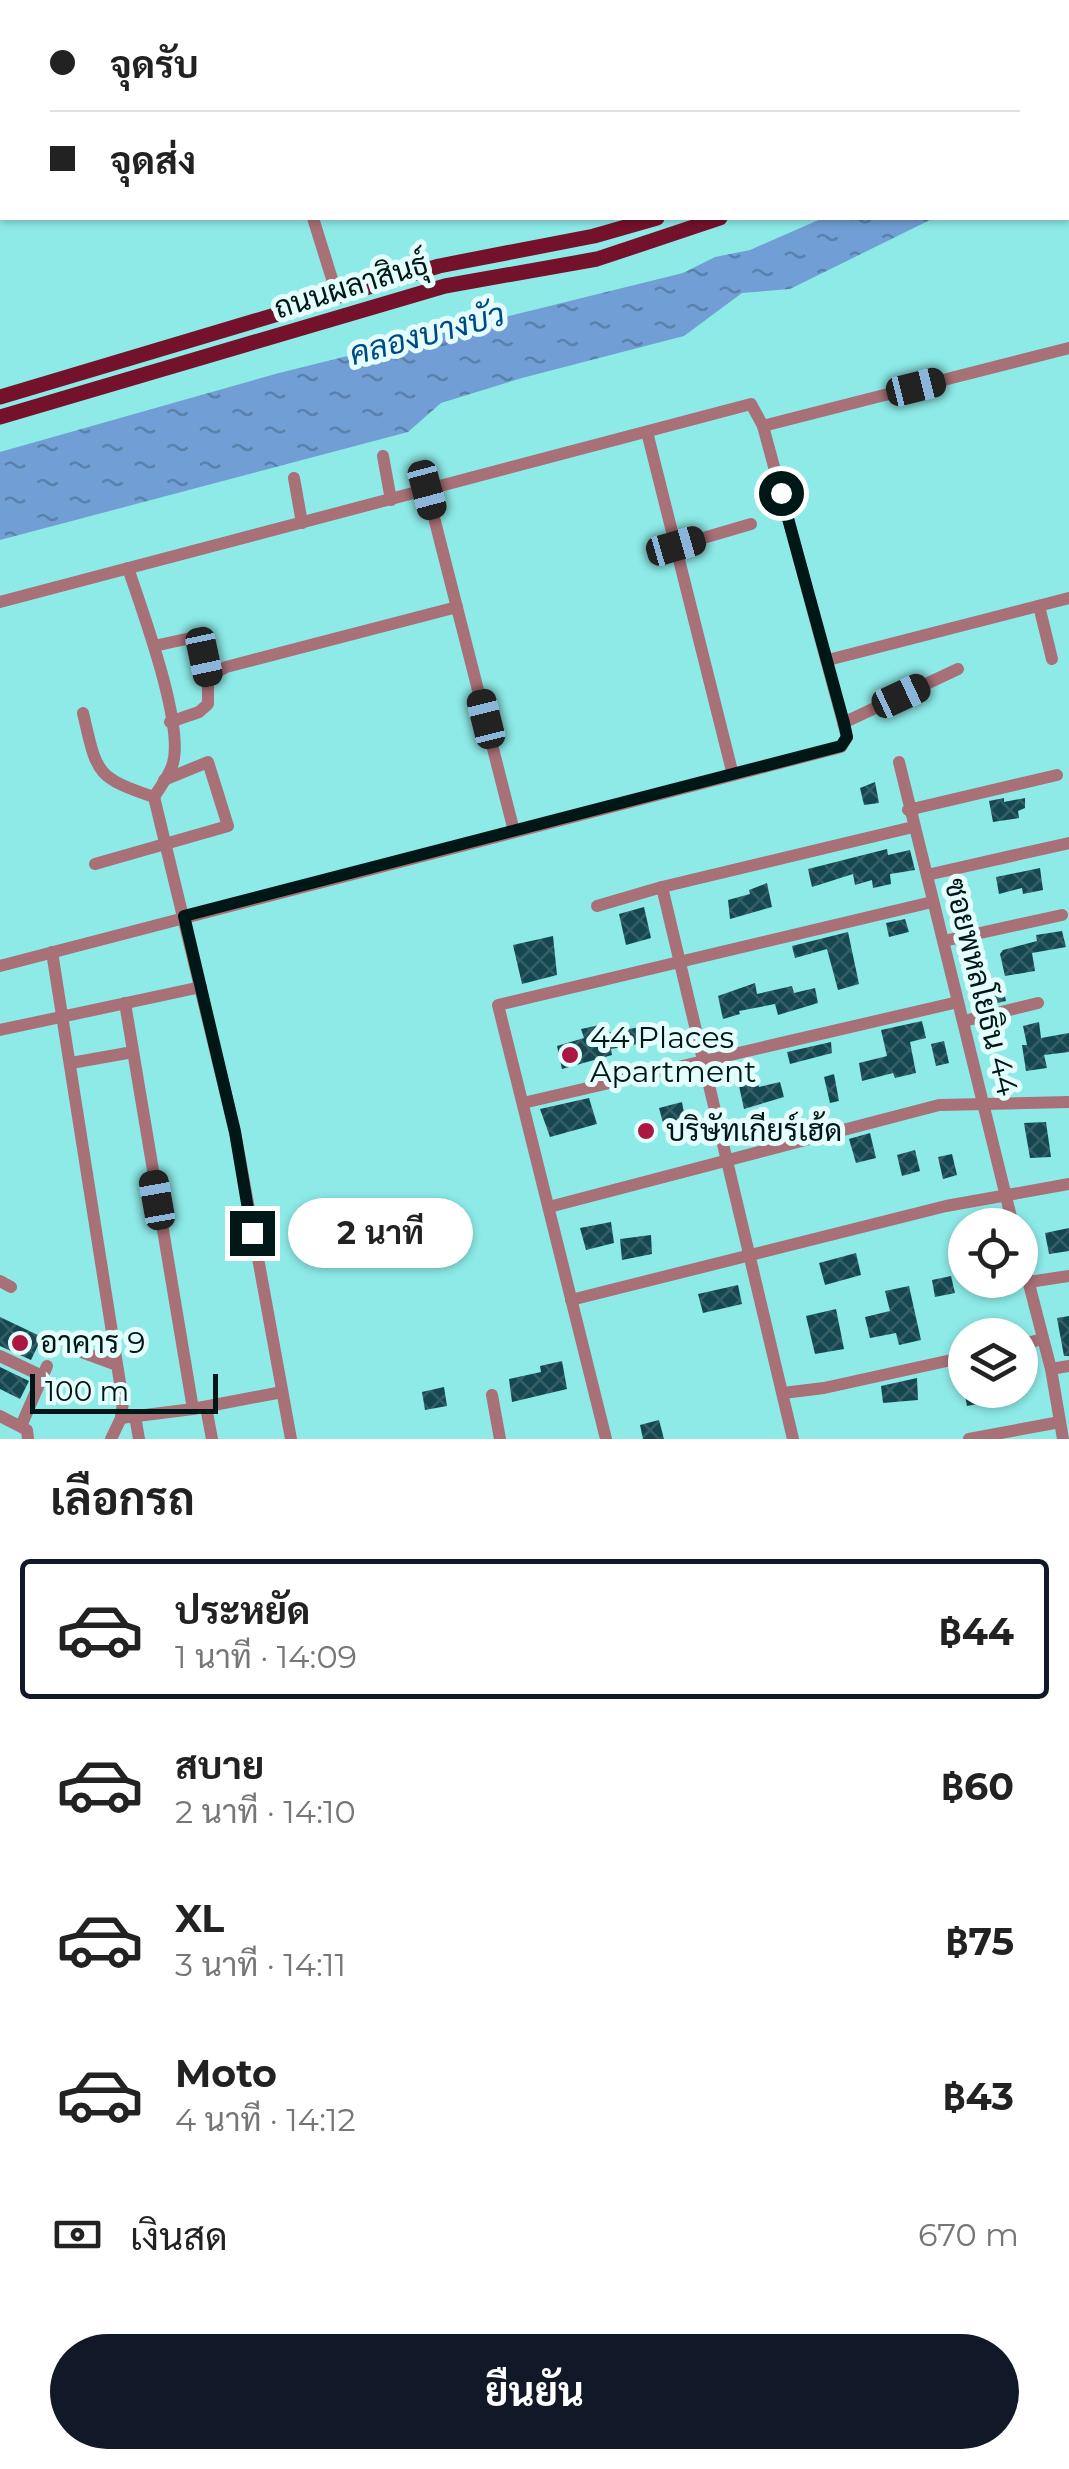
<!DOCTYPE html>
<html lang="th">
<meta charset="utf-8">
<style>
body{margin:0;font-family:Montserrat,Sarabun,sans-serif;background:#f6f6f6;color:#222;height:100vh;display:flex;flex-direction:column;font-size:38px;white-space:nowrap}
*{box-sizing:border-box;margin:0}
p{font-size:32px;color:#767676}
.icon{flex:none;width:55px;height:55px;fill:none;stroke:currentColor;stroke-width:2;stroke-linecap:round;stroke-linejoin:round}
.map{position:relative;height:1439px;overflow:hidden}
.drawer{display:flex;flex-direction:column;background:#fff;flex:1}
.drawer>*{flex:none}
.banner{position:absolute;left:0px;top:0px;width:1070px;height:220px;box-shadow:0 2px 8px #0004;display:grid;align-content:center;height:220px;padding:0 50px;background:#fff}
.tools{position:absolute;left:948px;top:1208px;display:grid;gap:20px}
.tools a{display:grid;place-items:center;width:90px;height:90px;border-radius:50%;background:#fff;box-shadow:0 2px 8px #0004;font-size:50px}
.scale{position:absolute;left:30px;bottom:25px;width:188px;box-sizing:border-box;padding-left:10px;border:5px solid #001717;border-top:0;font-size:28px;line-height:35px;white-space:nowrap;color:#001717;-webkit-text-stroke:8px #e4fefd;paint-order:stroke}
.end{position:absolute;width:45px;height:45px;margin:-22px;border:12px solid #001717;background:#fff;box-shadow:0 0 0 5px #fff}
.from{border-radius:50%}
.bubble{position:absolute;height:70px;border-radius:35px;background:#fff;box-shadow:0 2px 8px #0004;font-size:32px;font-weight:700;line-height:70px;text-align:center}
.car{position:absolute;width:30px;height:60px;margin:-30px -15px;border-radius:12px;box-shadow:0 0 8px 2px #0007;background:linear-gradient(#222 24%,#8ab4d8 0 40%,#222 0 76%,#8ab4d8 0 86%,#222 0)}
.banner b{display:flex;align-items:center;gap:35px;height:95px;font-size:38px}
.banner b+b{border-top:2px solid #e0e0e0}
.banner i{width:25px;height:25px;background:#222}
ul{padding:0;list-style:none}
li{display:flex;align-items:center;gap:30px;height:140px;margin:0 20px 15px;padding:0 30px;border:5px solid transparent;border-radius:10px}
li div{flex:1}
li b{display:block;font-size:38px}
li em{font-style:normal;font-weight:700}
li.selected{border-color:#111827}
li>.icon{width:90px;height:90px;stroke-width:1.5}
h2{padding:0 50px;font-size:45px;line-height:120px}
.pay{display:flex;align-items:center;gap:25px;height:110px;padding:0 50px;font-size:38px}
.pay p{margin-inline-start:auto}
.button{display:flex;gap:20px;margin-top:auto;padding:20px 50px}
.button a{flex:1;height:115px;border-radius:60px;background:#111827;color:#fff;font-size:40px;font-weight:700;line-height:115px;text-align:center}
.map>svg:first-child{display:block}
</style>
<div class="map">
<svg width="1069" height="1439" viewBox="0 0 1069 1439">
<defs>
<pattern id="water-ripples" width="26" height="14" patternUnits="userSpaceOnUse" patternTransform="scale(2.5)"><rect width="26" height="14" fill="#719fd5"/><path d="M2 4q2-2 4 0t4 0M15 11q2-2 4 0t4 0" fill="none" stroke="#5a81ac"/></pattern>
<pattern id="building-cross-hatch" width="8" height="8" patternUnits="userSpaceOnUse" patternTransform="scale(2.5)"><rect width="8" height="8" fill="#164750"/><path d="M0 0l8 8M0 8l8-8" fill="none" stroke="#355e65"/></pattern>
</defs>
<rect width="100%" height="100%" fill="#8deae7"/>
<path fill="url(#water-ripples)" d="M823,218H934L790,289L742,293L684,336L522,378L441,403L408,432L0,540V452L279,373L683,273L715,257L750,250Z"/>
<g fill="url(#building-cross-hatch)">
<path d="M875,782L879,803L864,805L860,788Z"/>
<path d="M1004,798V802L1025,798V808L1018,811L1019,818L993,822L989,801Z"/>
<path d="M887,849L888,855L910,850L915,870L890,874L891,884L873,888L872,880L855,885L853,874L812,887L808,869Z"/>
<path d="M1040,868L1043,890L1023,894L1022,888L999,894L996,877Z"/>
<path d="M767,883L772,907L730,919L728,900L750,894L749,890Z"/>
<path d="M644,907L651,938L626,945L619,914Z"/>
<path d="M905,919L909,932L889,937L886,923Z"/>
<path d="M1062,931L1066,947L1032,953L1035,971L1005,976L1000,954L1003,950L1037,941L1036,935Z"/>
<path d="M848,932L859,984L838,990L827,949L795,958L792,946Z"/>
<path d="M553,936L557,975L522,984L513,945Z"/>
<path d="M755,983L757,994L792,986L794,993L815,988L818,1003L778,1015L775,1004L739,1011L740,1014L723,1019L718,996Z"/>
<path d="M1004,992L1006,1001L979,1007L976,999Z"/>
<path d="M922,1021L926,1038L910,1042L916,1073L895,1078L893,1073L862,1081L859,1063L887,1056L881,1030Z"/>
<path d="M1039,1022L1041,1038L1069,1033V1052L1044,1055L1047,1068L1026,1071L1022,1045H1027L1023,1026Z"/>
<path d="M604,1024L606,1033L640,1027L643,1043L611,1049L612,1055L562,1069L557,1046L584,1038L581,1029Z"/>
<path d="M944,1041L949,1063L936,1066L931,1044Z"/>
<path d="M831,1042L832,1053L790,1064L787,1052Z"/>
<path d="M834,1074L839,1101L830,1103L824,1077Z"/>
<path d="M757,1080L759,1087L780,1082L784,1097L744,1109L739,1086Z"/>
<path d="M589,1098L597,1124L550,1137L540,1109Z"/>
<path d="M682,1102L687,1130L666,1134L659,1108Z"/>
<path d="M1046,1122L1051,1157L1030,1158L1024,1123Z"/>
<path d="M870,1133L876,1158L856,1163L849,1139Z"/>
<path d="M915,1150L920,1171L902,1176L897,1155Z"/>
<path d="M952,1154L957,1175L943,1179L938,1157Z"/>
<path d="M611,1222L614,1243L586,1250L580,1228Z"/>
<path d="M1069,1228V1251L1049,1254L1045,1233Z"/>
<path d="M651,1235L652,1254L622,1260L620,1239Z"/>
<path d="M856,1253L861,1275L825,1285L819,1263Z"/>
<path d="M951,1276L955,1293L935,1297L932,1280Z"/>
<path d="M738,1285L742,1304L703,1313L698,1294Z"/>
<path d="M909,1286L921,1340L899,1345L896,1333L870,1338L865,1317L890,1311L885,1291Z"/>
<path d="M836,1309L844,1349L815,1354L806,1316Z"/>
<path d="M1069,1316V1356H1064L1057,1318Z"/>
<path d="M0,1317L42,1337L31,1360L0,1346Z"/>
<path d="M562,1361L567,1389L512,1402L509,1379L541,1372L540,1366Z"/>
<path d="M0,1367L29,1381L20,1399L0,1389Z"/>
<path d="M917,1378L918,1400L883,1403L881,1386Z"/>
<path d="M444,1387L447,1406L425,1410L422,1392Z"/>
<path d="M964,1390H982L983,1403L967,1406Z"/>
<path d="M659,1420L664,1439H643L640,1425Z"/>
</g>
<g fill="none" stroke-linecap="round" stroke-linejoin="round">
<g stroke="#a87177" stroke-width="12">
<path d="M448,2L455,0"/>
<path d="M0,169L2,168"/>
<path d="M313,218L337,295"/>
<path d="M763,426L1069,348"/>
<path d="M647,432L733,775"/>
<path d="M383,456L391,500"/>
<path d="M294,478L302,523"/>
<path d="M427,490L514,831"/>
<path d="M676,546L751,524"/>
<path d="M128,568C142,610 184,723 173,763C170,775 160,787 154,797"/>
<path d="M0,602L751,404L763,426L847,737L841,747L0,966"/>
<path d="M1039,606L1052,659"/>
<path d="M154,646L200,636L208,677V704L199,712L170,722"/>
<path d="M828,660L1069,598"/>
<path d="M208,677L226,667L457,607"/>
<path d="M83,713C97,772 94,777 154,797L235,1132L291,1439"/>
<path d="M843,723L958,669"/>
<path d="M899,762L1013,1225"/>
<path d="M908,810L1057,775"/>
<path d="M95,864L228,826L208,762L164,780"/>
<path d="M927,875L1069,843"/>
<path d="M597,906L662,887"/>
<path d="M944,941L1062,915"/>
<path d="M52,952L123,1402L121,1418L111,1439"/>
<path d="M125,1003L193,1409"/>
<path d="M964,1021L1038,1003"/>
<path d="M0,1030L201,987"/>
<path d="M71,1063L133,1052"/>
<path d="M523,1103L958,1002"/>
<path d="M549,1207L939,1105L1069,1102"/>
<path d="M1020,1249L1051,1369L1063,1439"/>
<path d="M0,1281L11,1287"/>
<path d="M1029,1282L1069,1276"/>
<path d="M571,1300L946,1206L1069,1184"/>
<path d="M1020,1345L1042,1339"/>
<path d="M68,1347L117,1365"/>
<path d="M0,1356L42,1376"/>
<path d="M1051,1369L1069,1366"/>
<path d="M783,1393L824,1388L965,1357"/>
<path d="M492,1395L500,1439"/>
<path d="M206,1407L212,1439"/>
<path d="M0,1416L27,1430L28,1439"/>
<path d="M135,1416L139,1439"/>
<path d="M121,1418L193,1409L282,1392"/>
<path d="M21,1426L47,1366"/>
<path d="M606,1439L498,1005L932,902"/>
<path d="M793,1439L662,887L913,827"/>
<path d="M969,1439L1060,1422"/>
</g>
<g stroke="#74122b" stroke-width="15">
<path d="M1039,2L1040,0"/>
<path d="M1061,2L1063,0"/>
<path d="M0,397L439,266L594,236L657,218"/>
<path d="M0,417L445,286L597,259L720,218"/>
</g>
</g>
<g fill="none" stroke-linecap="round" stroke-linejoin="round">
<path stroke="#001717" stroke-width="12" d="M252,1233L235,1132L184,916L841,746L847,737L844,723L781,493"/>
</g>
<g fill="#ac1741" stroke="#e4fefd" stroke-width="4">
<circle cx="570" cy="1055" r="10"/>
<circle cx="646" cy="1131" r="10"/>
<circle cx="20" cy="1343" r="10"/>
</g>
<g text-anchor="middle" stroke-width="10" stroke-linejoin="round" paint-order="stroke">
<g font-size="30" fill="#001717" stroke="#e4fefd">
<text transform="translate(351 286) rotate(-17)" y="10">ถนนผลาสินธุ์</text>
<text transform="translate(981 987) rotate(76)" y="10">ซอยพหลโยธิน 44</text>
</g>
<g font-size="30" fill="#001717" stroke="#e4fefd" text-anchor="start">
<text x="590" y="1048">44 Places<tspan x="590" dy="34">Apartment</tspan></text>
<text x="666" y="1141">บริษัทเกียร์เฮ้ด</text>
<text x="40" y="1353">อาคาร 9</text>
</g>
<g font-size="32" font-style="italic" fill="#004788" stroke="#e4fefd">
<text transform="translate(427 334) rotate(-15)" y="11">คลองบางบัว</text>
</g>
</g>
</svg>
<div class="tools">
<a><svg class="icon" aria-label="locate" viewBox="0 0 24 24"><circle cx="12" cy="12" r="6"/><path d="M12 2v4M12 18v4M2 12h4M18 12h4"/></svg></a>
<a><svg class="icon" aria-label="layers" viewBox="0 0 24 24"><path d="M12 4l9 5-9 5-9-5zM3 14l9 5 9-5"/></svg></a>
</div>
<div class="scale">100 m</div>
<i class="end from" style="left:781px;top:493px"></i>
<i class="end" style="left:252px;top:1233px"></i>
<div class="bubble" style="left:288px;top:1198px;width:185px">2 นาที</div>
<i class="car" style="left:916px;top:387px;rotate:76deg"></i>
<i class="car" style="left:427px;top:490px;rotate:165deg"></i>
<i class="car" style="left:676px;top:546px;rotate:74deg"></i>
<i class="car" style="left:204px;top:657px;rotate:168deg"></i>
<i class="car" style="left:901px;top:696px;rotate:65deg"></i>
<i class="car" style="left:486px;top:719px;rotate:346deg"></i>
<i class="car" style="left:157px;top:1200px;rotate:350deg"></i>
<div class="banner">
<b><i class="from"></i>จุดรับ</b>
<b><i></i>จุดส่ง</b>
</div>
</div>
<section class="drawer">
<h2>เลือกรถ</h2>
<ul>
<li class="selected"><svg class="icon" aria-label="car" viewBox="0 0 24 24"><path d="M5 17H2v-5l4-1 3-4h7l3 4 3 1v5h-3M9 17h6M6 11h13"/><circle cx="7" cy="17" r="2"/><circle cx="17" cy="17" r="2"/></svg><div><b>ประหยัด</b><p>1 นาที · 14:09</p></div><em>฿44</em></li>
<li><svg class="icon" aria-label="car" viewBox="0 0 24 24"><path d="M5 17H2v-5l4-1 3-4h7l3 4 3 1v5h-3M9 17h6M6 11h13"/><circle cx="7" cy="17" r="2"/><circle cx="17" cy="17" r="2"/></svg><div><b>สบาย</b><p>2 นาที · 14:10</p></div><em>฿60</em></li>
<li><svg class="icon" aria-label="car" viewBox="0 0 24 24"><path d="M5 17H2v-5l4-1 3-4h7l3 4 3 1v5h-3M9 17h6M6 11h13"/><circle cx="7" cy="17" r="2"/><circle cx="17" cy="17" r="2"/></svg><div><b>XL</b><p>3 นาที · 14:11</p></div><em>฿75</em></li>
<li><svg class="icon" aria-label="car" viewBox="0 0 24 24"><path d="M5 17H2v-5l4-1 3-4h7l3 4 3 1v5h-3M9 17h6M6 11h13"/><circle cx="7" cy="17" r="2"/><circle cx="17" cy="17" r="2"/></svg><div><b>Moto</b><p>4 นาที · 14:12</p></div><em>฿43</em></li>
</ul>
<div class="pay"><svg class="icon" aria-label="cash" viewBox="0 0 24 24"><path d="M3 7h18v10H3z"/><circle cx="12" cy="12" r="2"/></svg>เงินสด<p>670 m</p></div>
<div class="button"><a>ยืนยัน</a></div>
</section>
